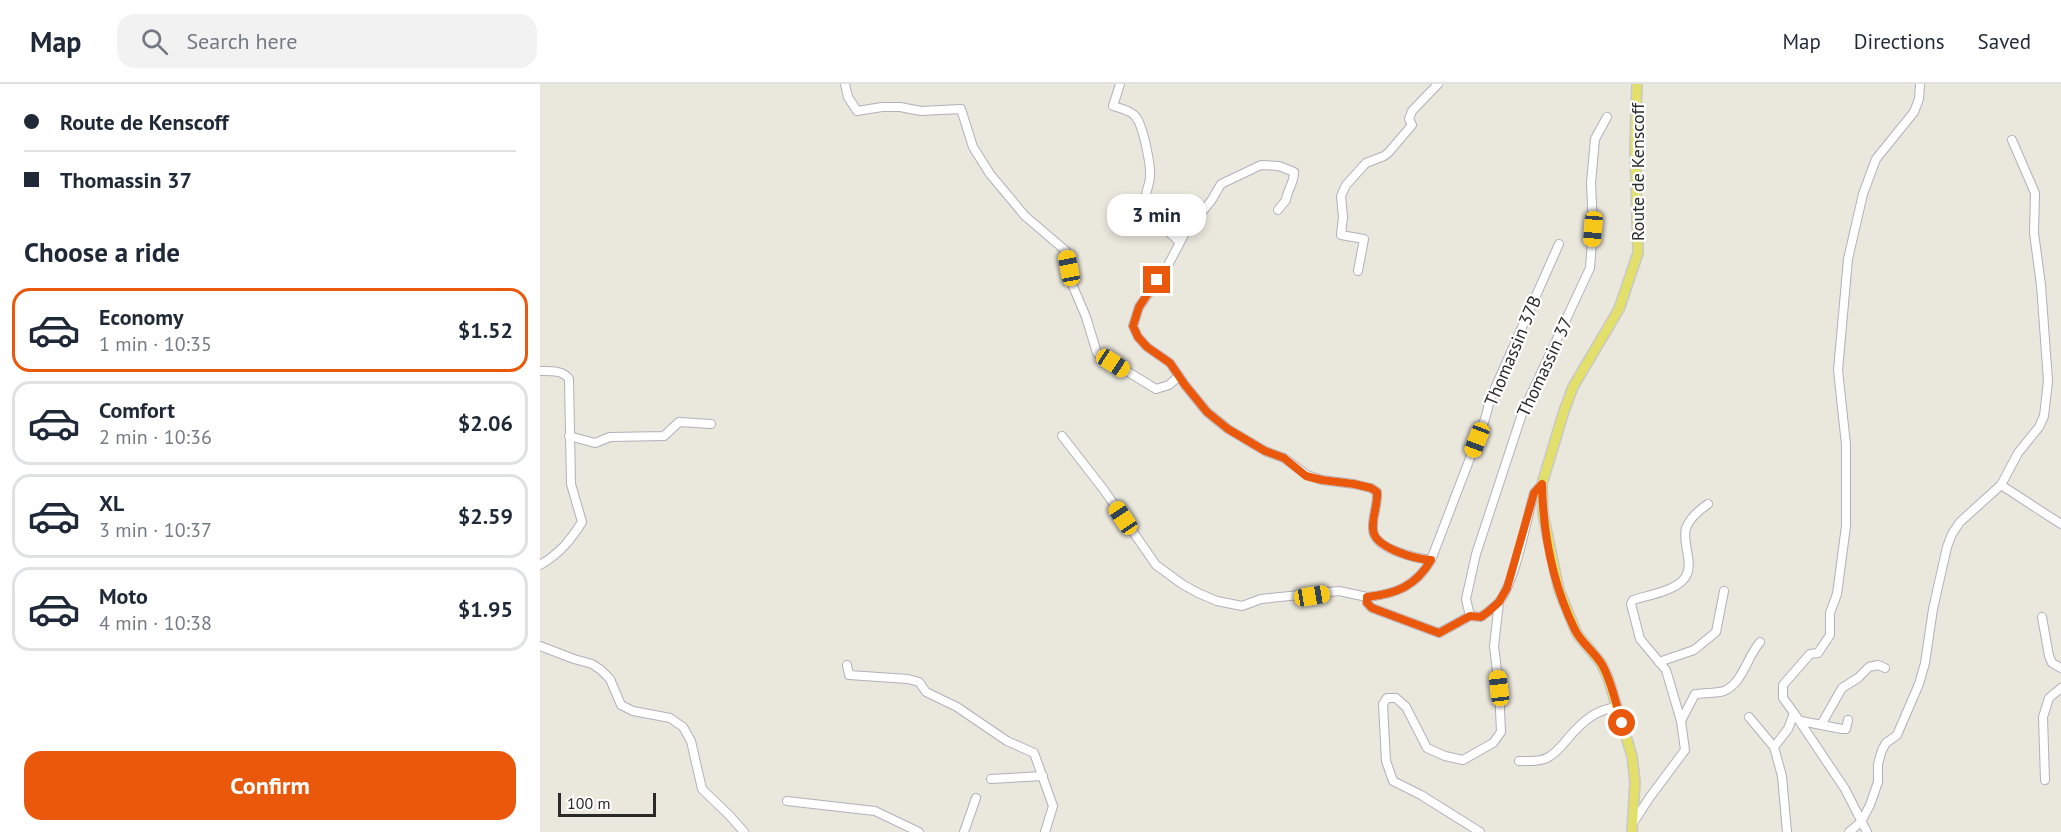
<!DOCTYPE html>
<meta charset="utf-8">
<style>
body{margin:0;font-family:"PT Sans",sans-serif;background:#f2f2f3;color:#1f2937;height:100vh;display:flex;flex-direction:column;font-size:22px;white-space:nowrap}
*{box-sizing:border-box;margin:0}
p{font-size:20px;color:#747a83}
.icon{flex:none;width:33px;height:33px;fill:none;stroke:currentColor;stroke-width:2;stroke-linecap:round;stroke-linejoin:round}
.map{position:relative;flex:1;overflow:hidden}
.panel{display:flex;flex-direction:column;background:#fff;width:540px}
.panel>*{flex:none}
.hud{display:grid;align-content:center;height:132px;padding:0 24px;background:#fff}
.scale{position:absolute;left:18px;bottom:15px;width:98px;box-sizing:border-box;padding-left:6px;border:3px solid #2a2a2a;border-top:0;font-size:16px;line-height:21px;white-space:nowrap;color:#2a2a2a;-webkit-text-stroke:4px #fff;paint-order:stroke}
.end{position:absolute;width:27px;height:27px;margin:-14px;border:8px solid #ea580c;background:#fff;box-shadow:0 0 0 3px #fff}
.from{border-radius:50%}
.bubble{position:absolute;height:42px;border-radius:18px;background:#fff;box-shadow:0 3px 9px #0003;font-size:20px;font-weight:600;line-height:42px;text-align:center}
.car{position:absolute;width:18px;height:36px;margin:-18px -9px;border-radius:8px;box-shadow:0 0 4px 2px #0007;background:linear-gradient(#f5c518 24%,#345 0 40%,#f5c518 0 76%,#345 0 86%,#f5c518 0)}
.hud b{display:flex;align-items:center;gap:21px;height:57px;font-size:22px}
.hud b+b{border-top:2px solid #e0e1e3}
.hud i{width:15px;height:15px;background:#1f2937}
ul{padding:0;list-style:none}
li{display:flex;align-items:center;gap:18px;height:84px;margin:0 12px 9px;padding:0 12px;border:3px solid #e0e1e3;border-radius:18px}
li div{flex:1}
li b{display:block;font-size:22px}
li em{font-style:normal;font-weight:600}
li.selected{border-color:#ea580c}
li>.icon{width:54px;height:54px;stroke-width:1.5}
h2{padding:0 24px;font-size:27px;line-height:72px}
.button{display:flex;gap:12px;margin-top:auto;padding:12px 24px}
.button a{flex:1;height:69px;border-radius:18px;background:#ea580c;color:#fff;font-size:24px;font-weight:600;line-height:69px;text-align:center}
header{display:flex;align-items:center;gap:36px;box-sizing:border-box;height:84px;padding:0 30px;background:#fff;border-bottom:2px solid #e0e1e3}
header strong{font-size:28px}
nav{display:flex;gap:33px;margin-inline-start:auto;font-size:21px}
.search{width:420px;height:54px;background:#f2f2f3;display:flex;align-items:center;gap:15px;box-sizing:border-box;padding:0 21px;border-radius:18px;color:#747a83;font-size:22px}
main{display:flex;flex:1;min-height:0}
.map>svg:first-child{display:block}
</style>
<header>
<strong>Map</strong>
<div class="search"><svg class="icon" aria-label="search" viewBox="0 0 24 24"><circle cx="10" cy="10" r="6"/><path d="M15 15l6 6"/></svg>Search here</div>
<nav><a>Map</a><a>Directions</a><a>Saved</a></nav>
</header>
<main>
<section class="panel">
<div class="hud">
<b><i class="from"></i>Route de Kenscoff</b>
<b><i></i>Thomassin 37</b>
</div>
<h2>Choose a ride</h2>
<ul>
<li class="selected"><svg class="icon" aria-label="car" viewBox="0 0 24 24"><path d="M5 17H2v-5l4-1 3-4h7l3 4 3 1v5h-3M9 17h6M6 11h13"/><circle cx="7" cy="17" r="2"/><circle cx="17" cy="17" r="2"/></svg><div><b>Economy</b><p>1 min · 10:35</p></div><em>$1.52</em></li>
<li><svg class="icon" aria-label="car" viewBox="0 0 24 24"><path d="M5 17H2v-5l4-1 3-4h7l3 4 3 1v5h-3M9 17h6M6 11h13"/><circle cx="7" cy="17" r="2"/><circle cx="17" cy="17" r="2"/></svg><div><b>Comfort</b><p>2 min · 10:36</p></div><em>$2.06</em></li>
<li><svg class="icon" aria-label="car" viewBox="0 0 24 24"><path d="M5 17H2v-5l4-1 3-4h7l3 4 3 1v5h-3M9 17h6M6 11h13"/><circle cx="7" cy="17" r="2"/><circle cx="17" cy="17" r="2"/></svg><div><b>XL</b><p>3 min · 10:37</p></div><em>$2.59</em></li>
<li><svg class="icon" aria-label="car" viewBox="0 0 24 24"><path d="M5 17H2v-5l4-1 3-4h7l3 4 3 1v5h-3M9 17h6M6 11h13"/><circle cx="7" cy="17" r="2"/><circle cx="17" cy="17" r="2"/></svg><div><b>Moto</b><p>4 min · 10:38</p></div><em>$1.95</em></li>
</ul>
<div class="button"><a>Confirm</a></div>
</section>
<div class="map">
<svg width="1521" height="748" viewBox="0 0 1521 748">
<rect width="100%" height="100%" fill="#eae7dd"/>
<g fill="none" stroke-linecap="round" stroke-linejoin="round">
<defs>
<g id="minor">
<path d="M305,0L308,13L317,27L342,23H360L381,27L421,25L433,63L450,90L485,132L526,167L532,200L546,233L557,269L616,305L629,301L639,292"/>
<path d="M580,0L573,22C579,24 589,26 594,31C603,38 611,82 610,93C609,105 602,113 607,125C613,140 630,146 639,158"/>
<path d="M738,126L746,116C747,106 754,100 754,88L739,82L721,81L681,100L671,117L646,147L626,185L599,223L593,242L598,253L607,263L630,279L645,301L667,328L688,345L725,367L744,374L767,391L782,396L814,400L831,404L837,408C838,421 832,432 833,445C833,465 875,474 891,476C876,502 856,510 827,513"/>
<path d="M818,187L824,155L801,151L803,133L801,112L806,101L826,79L844,72L849,68L872,41L869,35L872,27L898,0"/>
<path d="M0,287C10,287 23,286 29,295L31,400L42,438C30,457 19,470 0,481"/>
<path d="M29,352L55,359L70,353L124,352L139,338L171,340"/>
<path d="M522,352L564,406L616,481L642,500L658,509L677,517L702,522L721,515L799,507L827,513V519L832,524L899,549L930,532L941,533C947,528 954,524 959,518C976,496 986,437 994,409L1002,400"/>
<path d="M1461,401L1521,440"/>
<path d="M891,476L945,335L951,313L1019,160"/>
<path d="M930,532L926,515L936,470L982,330L1050,184L1053,145L1051,99L1055,55L1067,33"/>
<path d="M1502,533L1509,572L1512,579L1521,584"/>
<path d="M0,562L34,575L52,580L61,586L70,595L81,621L93,627L130,634L143,643L151,657L162,705L190,732L204,748"/>
<path d="M1119,578L1154,566L1176,548L1184,507"/>
<path d="M307,581L309,591L368,595L379,598L386,608L417,623L467,657L494,669L513,722L505,748"/>
<path d="M1254,629L1305,705L1327,748"/>
<path d="M1209,633L1234,663"/>
<path d="M1141,637L1155,610C1163,609 1179,609 1184,607C1203,599 1207,573 1220,558"/>
<path d="M1261,637L1302,645H1306L1308,636"/>
<path d="M1281,641L1302,604L1318,594L1329,583L1338,581L1345,584"/>
<path d="M979,677C988,677 999,678 1007,674C1017,669 1023,660 1030,652C1044,636 1056,626 1077,623"/>
<path d="M451,695L503,692"/>
<path d="M1505,696L1503,633L1509,614L1521,604"/>
<path d="M247,717L335,727L379,748"/>
<path d="M1093,739L1110,713L1145,666L1141,637L1126,586L1100,555L1091,520L1093,516C1109,511 1129,508 1141,498C1158,484 1141,461 1146,444C1150,434 1159,426 1168,420"/>
<path d="M424,748L436,714"/>
<path d="M940,748L881,711L853,697L846,677L843,620L847,614H856L866,623L887,664L905,672L923,676L953,659L961,648L959,604L954,562L959,518"/>
<path d="M1247,748L1242,692L1234,663L1248,645L1254,629L1243,614V601L1270,570L1278,569L1290,551V529L1297,510L1306,442V361L1298,286L1308,175L1323,110L1336,75L1374,28L1379,15L1380,0"/>
<path d="M1309,748L1321,738L1330,721L1338,698V680L1342,666L1346,659L1357,651L1379,600L1385,579L1393,525L1407,463L1412,450L1420,438L1461,401L1478,369L1499,343L1504,332L1508,297L1501,201L1494,149L1495,109L1472,56"/>
</g>
<path id="major" d="M1092,748L1095,698L1092,672L1068,594L1061,579L1037,550L1019,506L1003,430L1002,400L1024,327L1033,303L1079,225L1098,169L1095,64L1097,0"/>
</defs>
<use href="#minor" stroke="#b1b0bc" stroke-width="10"/>
<use href="#major" stroke="#c8c8c8" stroke-width="12"/>
<use href="#minor" stroke="#fff" stroke-width="8"/>
<use href="#major" stroke="#e2e06a" stroke-width="9"/>
</g>
<g fill="none" stroke-linecap="round" stroke-linejoin="round">
<path stroke="#ea580c" stroke-width="8" d="M617,196L599,223L593,242L598,253L607,263L630,279L645,301L667,328L688,345L725,367L744,374L766,392L782,396L814,400L831,404L837,408C838,421 832,432 833,445C833,464 876,475 891,476C876,502 856,510 827,513V519L832,524L899,549L930,532L941,533L949,527L959,518L967,504L994,409L1002,400C1003,450 1013,501 1035,546C1041,558 1053,567 1061,579C1071,594 1076,621 1082,639"/>
</g>
<g text-anchor="middle" stroke-width="4.5" stroke-linejoin="round" paint-order="stroke">
<g font-size="18" fill="#2a2a2a" stroke="#fff">
<text transform="translate(1098 88) rotate(-90)" y="6">Route de Kenscoff</text>
<text transform="translate(973 267) rotate(-67)" y="6">Thomassin 37B</text>
<text transform="translate(1005 283) rotate(-65)" y="6">Thomassin 37</text>
</g>
</g>
</svg>
<div class="scale">100 m</div>
<i class="end from" style="left:1082px;top:639px"></i>
<i class="end" style="left:617px;top:196px"></i>
<div class="bubble" style="left:567px;top:110px;width:99px">3 min</div>
<i class="car" style="left:1053px;top:145px;rotate:185deg"></i>
<i class="car" style="left:529px;top:184px;rotate:349deg"></i>
<i class="car" style="left:573px;top:279px;rotate:123deg"></i>
<i class="car" style="left:937px;top:356px;rotate:201deg"></i>
<i class="car" style="left:583px;top:434px;rotate:326deg"></i>
<i class="car" style="left:772px;top:512px;rotate:81deg"></i>
<i class="car" style="left:959px;top:604px;rotate:353deg"></i>
</div>
</main>
